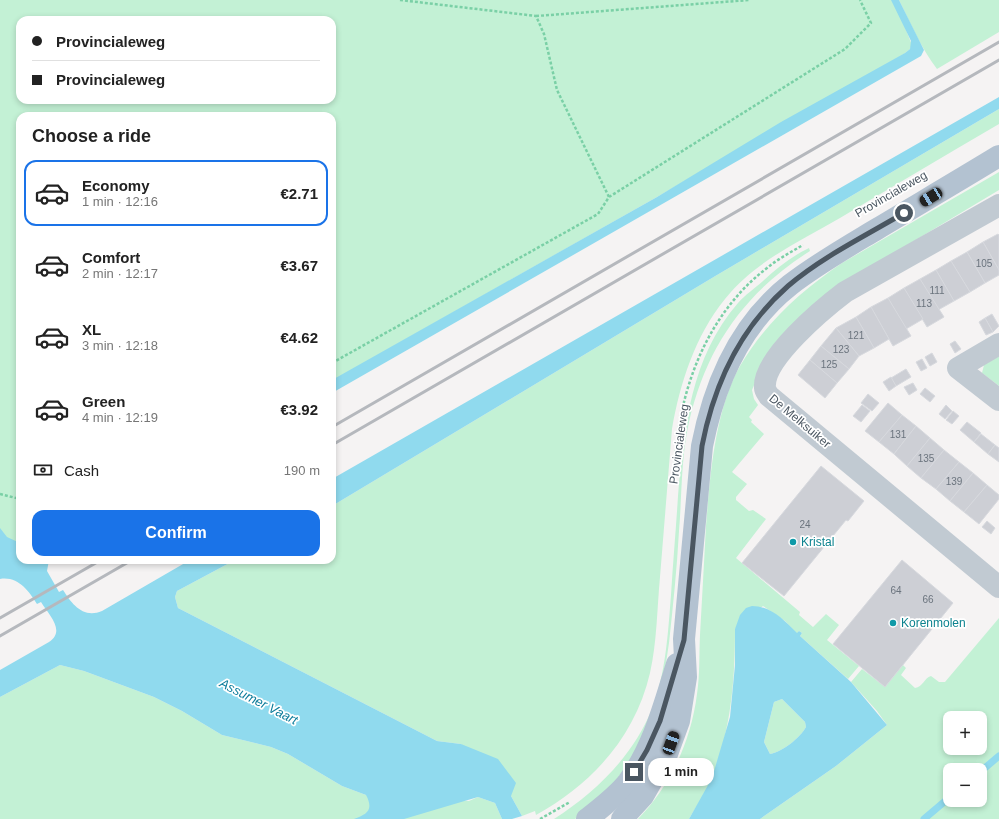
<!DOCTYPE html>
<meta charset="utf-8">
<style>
body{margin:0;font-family:Helvetica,sans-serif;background:#f2f2f2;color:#222;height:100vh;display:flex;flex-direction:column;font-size:15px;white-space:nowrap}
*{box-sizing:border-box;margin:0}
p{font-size:13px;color:#767676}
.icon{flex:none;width:22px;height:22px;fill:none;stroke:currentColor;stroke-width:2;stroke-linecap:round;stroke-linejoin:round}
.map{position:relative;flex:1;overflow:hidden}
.sheet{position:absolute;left:16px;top:112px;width:320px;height:452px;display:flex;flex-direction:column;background:#fff;border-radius:12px;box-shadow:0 2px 6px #0003}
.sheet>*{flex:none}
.hud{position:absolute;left:16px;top:16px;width:320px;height:88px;border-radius:12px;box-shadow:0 2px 6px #0003;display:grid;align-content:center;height:88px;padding:0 16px;background:#fff}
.buttons{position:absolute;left:943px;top:711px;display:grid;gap:8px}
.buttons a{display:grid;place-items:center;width:44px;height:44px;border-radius:8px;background:#fff;box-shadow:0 2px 6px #0003;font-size:20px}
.end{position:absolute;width:18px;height:18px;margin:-9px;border:5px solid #4a5661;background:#fff;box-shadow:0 0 0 2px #fff}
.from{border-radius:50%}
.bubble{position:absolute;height:28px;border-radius:12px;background:#fff;box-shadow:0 2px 6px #0003;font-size:13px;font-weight:600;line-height:28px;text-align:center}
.car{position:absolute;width:12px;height:24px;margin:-12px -6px;border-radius:5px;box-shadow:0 0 3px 1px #0007;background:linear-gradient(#222 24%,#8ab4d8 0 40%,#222 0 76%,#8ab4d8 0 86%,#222 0)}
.hud b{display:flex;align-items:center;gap:14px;height:38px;font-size:15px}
.hud b+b{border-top:1px solid #e0e0e0}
.hud i{width:10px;height:10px;background:#222}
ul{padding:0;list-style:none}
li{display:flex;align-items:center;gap:12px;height:66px;margin:0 8px 6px;padding:0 8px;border:2px solid transparent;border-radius:12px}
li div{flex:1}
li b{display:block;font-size:15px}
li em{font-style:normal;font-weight:600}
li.selected{border-color:#1a73e8}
li>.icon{width:36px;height:36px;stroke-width:1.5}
h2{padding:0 16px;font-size:18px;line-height:48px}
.pay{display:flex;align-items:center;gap:10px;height:44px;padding:0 16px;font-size:15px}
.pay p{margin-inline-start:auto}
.primary-button{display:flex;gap:8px;margin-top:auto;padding:8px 16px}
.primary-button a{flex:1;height:46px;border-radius:12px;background:#1a73e8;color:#fff;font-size:16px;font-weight:600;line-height:46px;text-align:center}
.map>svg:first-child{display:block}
</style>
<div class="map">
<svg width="999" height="819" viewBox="0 0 999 819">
<rect width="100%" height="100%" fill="#f5f3f3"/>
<g fill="#c3f1d5" fill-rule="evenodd">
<path d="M0,0H894L912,45L910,49L904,54L657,197L332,381V116H20V557L0,568ZM20,20H332V100H20Z"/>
<path d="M899,0H999V32L937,69C921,48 911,24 899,0Z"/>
<path d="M999,109V124C946,155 893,186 840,218C800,241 754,262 725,299C695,336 680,383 672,429C668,478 664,528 660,577C657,609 657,642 650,673C635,737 592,784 536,815L535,811L522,816L511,796L461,744L437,741L178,608L175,597L177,591L235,560H332V506L717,275Z"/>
<path d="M999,172V190L849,280L761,368L752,390L754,399L758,405L749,417L752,420L751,422L764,434L732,472L747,484L736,497V500L749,511L753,510L766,519L736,558L800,612L799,615L813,627L826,614L839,625L827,640L859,666L848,679L800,636L802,633L799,631L797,634L785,621L763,606L735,629C735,682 731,727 713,776C707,791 697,805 689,819H638C671,785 691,741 697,694C700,675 699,655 700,635C702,599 704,563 706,526C710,476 715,410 740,366C766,322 801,291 842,263Z"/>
<path d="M809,248L810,251C745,292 706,347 689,422C681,457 682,495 679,531C677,568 673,606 669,643L664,676L637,750L613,785L581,815L575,819H554C596,792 633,756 652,709C666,673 668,633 671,595C673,562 676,529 678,496C684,427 691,357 738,303C745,295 755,288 763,281C777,268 792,256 809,248Z"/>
<path d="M999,356V386L982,373L984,365Z"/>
<path d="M999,618V819H760L836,766L887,725L877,711L851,682L862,669L885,687L903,665L906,668L901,675L915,688C923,687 924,678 931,676L939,682H945ZM950,718H980V748H950ZM950,770H980V800H950Z"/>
<path d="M60,665L84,671L154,697L182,711L222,735L271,747L288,754L342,786L366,795L469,801L478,797L495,803L502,819H0V697Z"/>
<path d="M782,699L805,722L806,727C800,738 782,752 770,754L764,742L774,702Z"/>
</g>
<g fill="#90daee" fill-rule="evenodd">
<path d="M891,0H899L924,50L921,56L332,393V380L657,197L781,122L905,53L910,49L911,41Z"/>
<path d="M999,97V109L717,275L332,506V479Z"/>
<path d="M0,528L7,537L20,543V560H49L47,571L59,592L63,590C72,604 83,619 102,611L190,560H235L177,591L175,597L178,608L437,741L461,744L498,759L516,783L511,796L522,816L512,819H502L495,803L478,797L404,819H354C367,814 374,810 366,795L342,786L288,754L271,747L222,735L182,711L154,697L84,671L60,665L0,697V670L49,642C66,631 49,615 41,602L37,604C29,591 18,576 0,579Z"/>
<path d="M752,606C771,606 784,620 797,633L799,631L802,633L800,636L851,682L887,725L836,766L760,819H689L712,778L730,717L735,665V629L740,615L746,608ZM782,699L805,722L806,727C800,738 782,752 770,754L764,742L774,702Z"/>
</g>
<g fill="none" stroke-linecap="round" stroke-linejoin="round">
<g stroke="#90daee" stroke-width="7">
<path d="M980,772L999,756"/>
<path d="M924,819L950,797"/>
</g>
</g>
<g fill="#cdcfd5" stroke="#d7d9de">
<path d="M998,234L999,235V270L983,242Z"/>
<path d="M983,242L999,270V275L985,283L967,252Z"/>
<path d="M967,252L985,283L970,292L951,261Z"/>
<path d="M951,261L970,292L954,301L936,270Z"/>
<path d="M936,270L954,301L938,310L920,279Z"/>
<path d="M920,279L944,317L927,327L904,288Z"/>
<path d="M904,288L923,319L906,329L888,298Z"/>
<path d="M888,298L911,336L893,346L871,307Z"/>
<path d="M871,307L889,339L874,348L856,317Z"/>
<path d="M992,314L999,326L993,332L985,318Z"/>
<path d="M856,317L874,348L859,356L836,328Z"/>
<path d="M985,318L993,332L986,335L979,322Z"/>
<path d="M836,328L859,356L849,369L821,346Z"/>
<path d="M955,341L961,349L955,353L950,344Z"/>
<path d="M821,346L849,369L837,383L810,360Z"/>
<path d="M932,353L937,362L930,366L925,357Z"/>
<path d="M922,359L927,368L921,371L916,362Z"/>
<path d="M810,360L837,383L825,398L798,375Z"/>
<path d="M906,369L911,377L896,386L891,378Z"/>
<path d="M891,377L896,386L889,391L883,382Z"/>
<path d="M913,383L917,390L909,395L904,387Z"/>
<path d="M925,388L935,396L930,402L920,394Z"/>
<path d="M868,394L879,403L872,411L861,403Z"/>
<path d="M888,403L902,415L879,442L865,431Z"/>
<path d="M862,405L870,411L861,422L853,416Z"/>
<path d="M946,405L952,411L945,419L939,414Z"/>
<path d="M953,411L959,416L952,424L946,420Z"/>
<path d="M902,415L916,426L894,454L879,442Z"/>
<path d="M967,422L981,433L974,442L960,430Z"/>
<path d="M916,426L930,438L907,466L894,454Z"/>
<path d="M981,434L995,445L988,454L974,442Z"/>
<path d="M930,438L944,450L921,478L907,466Z"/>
<path d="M995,445L999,448V462L988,454Z"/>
<path d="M944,450L959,462L936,489L921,478Z"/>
<path d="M959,462L973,473L950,501L936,489Z"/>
<path d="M821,466L864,501L848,521L846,520L784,596L742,563Z"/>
<path d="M973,473L987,485L964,512L950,501Z"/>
<path d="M987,485L999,495V499L979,524L964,512Z"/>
<path d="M987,521L995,528L991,534L982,527Z"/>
<path d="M902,560L953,603L885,687L833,644Z"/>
</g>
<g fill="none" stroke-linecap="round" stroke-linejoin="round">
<g stroke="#7ad0a6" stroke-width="2.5" stroke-dasharray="3 2" stroke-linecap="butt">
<path d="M400,0L536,16L544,34L557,90L609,197"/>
<path d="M536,16L750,0"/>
<path d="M332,363L598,214L609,197L845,49L871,23L860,0"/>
<path d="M675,463C679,389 707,314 767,268C778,259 791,252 803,245"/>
<path d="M0,494L20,499"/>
<path d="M540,819L570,802"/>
</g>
<g stroke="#c1cad2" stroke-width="22">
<path d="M999,205L845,292C824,308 762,359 765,388C765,391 768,394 769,396L999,587"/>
<path d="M999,344L958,368L999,400"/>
</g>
<g stroke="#b3c2d1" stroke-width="22">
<path d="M587,819C601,808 617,796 628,782C654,746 664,705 677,664"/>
<path d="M622,819L643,796L667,754L679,721L686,677L684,639L702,446C714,385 739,325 790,285C817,264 847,247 877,229C917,205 958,181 999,156"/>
</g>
<g stroke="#b5b8bd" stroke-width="3">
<path d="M332,427L999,42"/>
<path d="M332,445L999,60"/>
<path d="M0,618L101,560"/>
<path d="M0,636L132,560"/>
</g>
</g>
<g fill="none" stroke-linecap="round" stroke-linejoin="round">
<path stroke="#4a5661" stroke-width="5" d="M634,772L647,750L660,721L684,640L702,446C714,384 739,329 788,286C822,257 865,236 904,213"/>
</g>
<g fill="#0f9aa8" stroke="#fff" stroke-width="1.5">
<circle cx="793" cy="542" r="4"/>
<circle cx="893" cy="623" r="4"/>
</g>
<g text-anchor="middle" stroke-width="3.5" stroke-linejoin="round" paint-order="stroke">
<g font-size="10" fill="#6b747e">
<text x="984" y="267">105</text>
<text x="937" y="294">111</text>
<text x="924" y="307">113</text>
<text x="856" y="339">121</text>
<text x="841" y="353">123</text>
<text x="829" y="368">125</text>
<text x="898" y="438">131</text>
<text x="926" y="462">135</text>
<text x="954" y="485">139</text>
<text x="805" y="528">24</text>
<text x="896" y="594">64</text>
<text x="928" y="603">66</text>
</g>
<g font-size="12" fill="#4a5661" stroke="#fff">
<text transform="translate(891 194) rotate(-30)" y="4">Provincialeweg</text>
<text transform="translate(800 421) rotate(40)" y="4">De Melksuiker</text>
<text transform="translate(679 444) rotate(-82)" y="4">Provincialeweg</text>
</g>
<g font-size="12" fill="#0d838f" stroke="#fff" text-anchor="start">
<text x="801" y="546">Kristal</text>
<text x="901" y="627">Korenmolen</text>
</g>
<g font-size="13" font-style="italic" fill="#0c7c9b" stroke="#fff">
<text transform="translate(259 701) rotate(27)" y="5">Assumer Vaart</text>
</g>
</g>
</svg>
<div class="buttons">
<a>+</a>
<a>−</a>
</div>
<i class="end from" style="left:904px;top:213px"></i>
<i class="end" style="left:634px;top:772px"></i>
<div class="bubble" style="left:648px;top:758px;width:66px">1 min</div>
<i class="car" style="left:931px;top:197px;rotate:239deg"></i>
<i class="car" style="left:671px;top:743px;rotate:20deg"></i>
<div class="hud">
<b><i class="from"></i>Provincialeweg</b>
<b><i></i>Provincialeweg</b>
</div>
<section class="sheet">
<h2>Choose a ride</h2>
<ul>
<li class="selected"><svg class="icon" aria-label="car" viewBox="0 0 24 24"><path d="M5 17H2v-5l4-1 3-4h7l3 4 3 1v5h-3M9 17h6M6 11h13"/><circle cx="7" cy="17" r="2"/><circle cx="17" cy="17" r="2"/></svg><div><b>Economy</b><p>1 min · 12:16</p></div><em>€2.71</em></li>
<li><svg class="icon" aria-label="car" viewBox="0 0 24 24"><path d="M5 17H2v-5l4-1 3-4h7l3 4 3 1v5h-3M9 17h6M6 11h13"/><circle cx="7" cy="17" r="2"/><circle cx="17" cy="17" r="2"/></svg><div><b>Comfort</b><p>2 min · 12:17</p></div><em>€3.67</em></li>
<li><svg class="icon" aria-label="car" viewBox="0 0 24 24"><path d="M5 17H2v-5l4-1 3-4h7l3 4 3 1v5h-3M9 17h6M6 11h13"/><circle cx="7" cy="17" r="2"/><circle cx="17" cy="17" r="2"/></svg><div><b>XL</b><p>3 min · 12:18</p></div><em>€4.62</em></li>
<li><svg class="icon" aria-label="car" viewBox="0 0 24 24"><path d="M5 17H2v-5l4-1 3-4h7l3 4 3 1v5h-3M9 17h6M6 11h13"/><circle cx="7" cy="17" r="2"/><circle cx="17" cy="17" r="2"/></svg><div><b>Green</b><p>4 min · 12:19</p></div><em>€3.92</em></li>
</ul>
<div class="pay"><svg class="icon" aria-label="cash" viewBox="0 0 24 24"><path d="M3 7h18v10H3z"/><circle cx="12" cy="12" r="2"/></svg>Cash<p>190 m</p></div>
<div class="primary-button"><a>Confirm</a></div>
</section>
</div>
